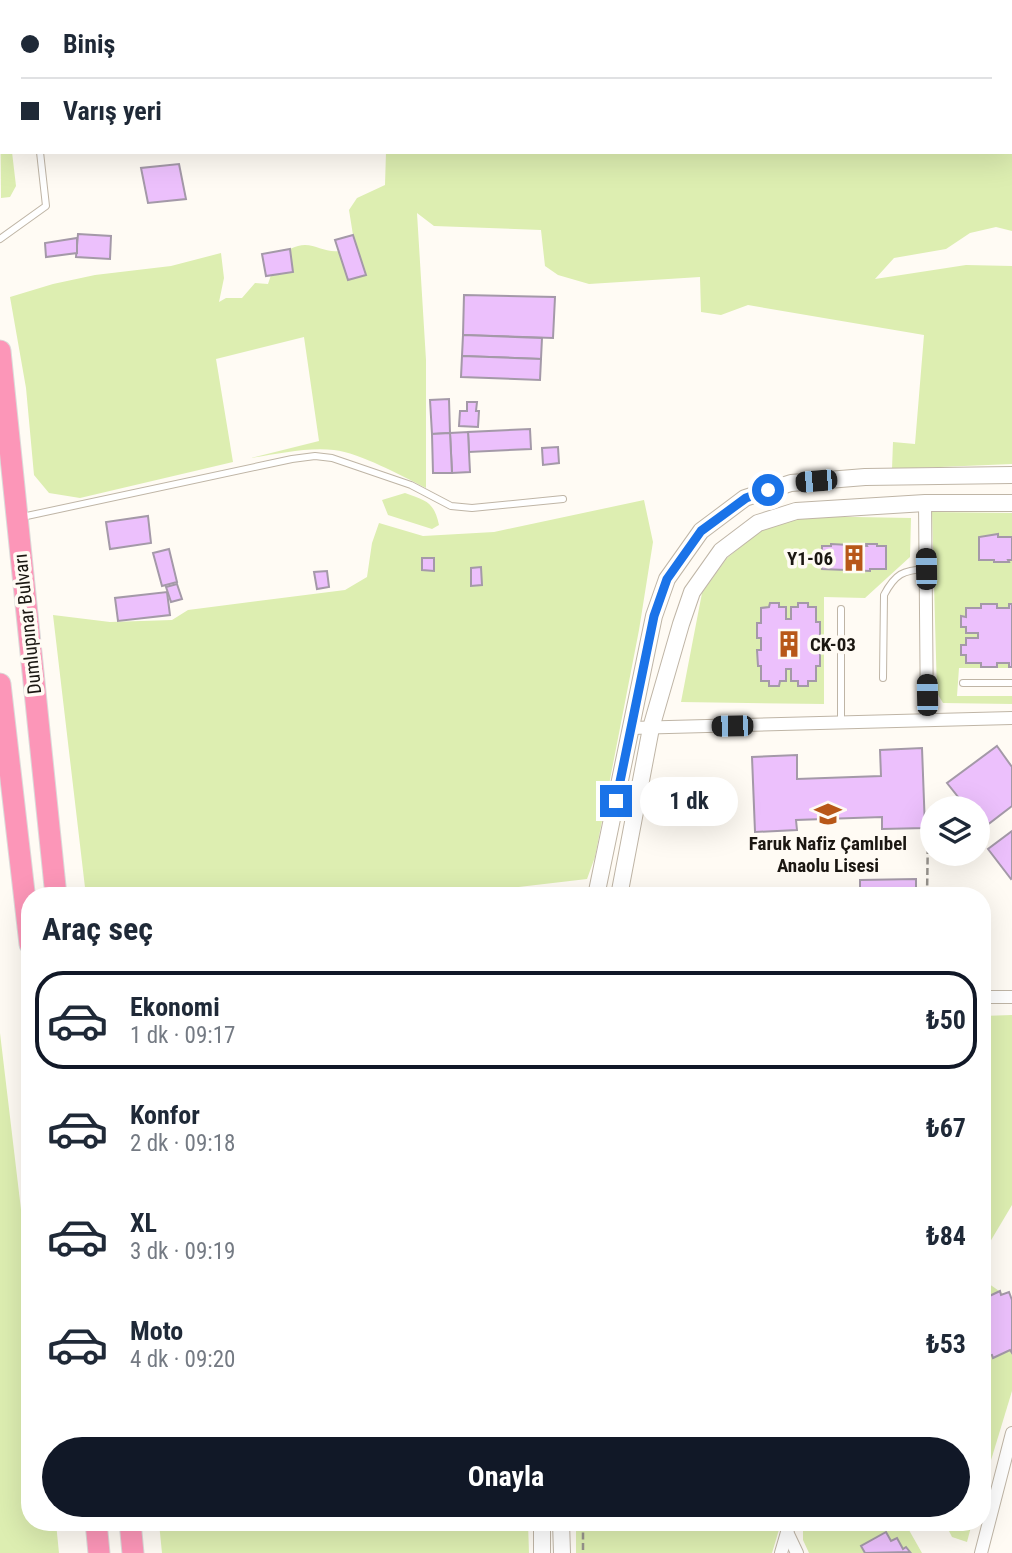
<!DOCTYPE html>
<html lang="tr">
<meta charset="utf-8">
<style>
body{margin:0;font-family:"Roboto Condensed",sans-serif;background:#f6f6f7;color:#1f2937;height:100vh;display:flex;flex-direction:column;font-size:26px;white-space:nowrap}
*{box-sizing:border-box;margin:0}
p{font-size:23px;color:#747a83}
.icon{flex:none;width:38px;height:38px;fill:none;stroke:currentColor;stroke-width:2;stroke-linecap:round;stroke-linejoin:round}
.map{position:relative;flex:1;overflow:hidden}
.drawer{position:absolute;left:21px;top:887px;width:970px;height:644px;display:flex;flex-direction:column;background:#fff;border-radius:28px;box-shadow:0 7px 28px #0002}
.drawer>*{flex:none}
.banner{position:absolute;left:0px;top:0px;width:1013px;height:154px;box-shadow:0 7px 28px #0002;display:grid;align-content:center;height:154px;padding:0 21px;background:#fff}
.tools{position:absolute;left:920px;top:796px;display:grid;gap:14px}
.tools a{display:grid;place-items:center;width:70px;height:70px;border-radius:50%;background:#fff;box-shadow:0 7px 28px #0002;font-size:35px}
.end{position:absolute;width:32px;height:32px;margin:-16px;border:9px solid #1a73e8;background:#fff;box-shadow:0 0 0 4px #fff}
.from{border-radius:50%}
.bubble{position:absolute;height:49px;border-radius:24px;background:#fff;box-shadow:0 7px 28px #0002;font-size:23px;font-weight:700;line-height:49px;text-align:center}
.car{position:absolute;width:21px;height:42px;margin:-21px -10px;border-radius:9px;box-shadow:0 0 5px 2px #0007;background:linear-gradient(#222 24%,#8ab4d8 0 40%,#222 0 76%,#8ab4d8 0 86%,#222 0)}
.banner b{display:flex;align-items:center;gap:24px;height:66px;font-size:26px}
.banner b+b{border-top:2px solid #e0e1e3}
.banner i{width:18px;height:18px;background:#1f2937}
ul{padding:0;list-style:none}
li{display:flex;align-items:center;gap:21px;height:98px;margin:0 14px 10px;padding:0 7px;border:4px solid transparent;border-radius:28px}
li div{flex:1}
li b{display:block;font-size:26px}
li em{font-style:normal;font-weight:700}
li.current{border-color:#111827}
li>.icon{width:63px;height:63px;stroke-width:1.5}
h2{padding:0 21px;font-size:32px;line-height:84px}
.cta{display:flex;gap:14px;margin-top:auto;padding:14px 21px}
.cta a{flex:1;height:80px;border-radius:42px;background:#111827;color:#fff;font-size:28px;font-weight:700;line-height:80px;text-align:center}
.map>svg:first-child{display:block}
</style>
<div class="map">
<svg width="1012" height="1553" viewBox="0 0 1012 1553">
<rect width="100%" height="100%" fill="#fffbf4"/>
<g fill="#ddeeb1">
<path d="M821,0H1012V231L996,227L970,233L946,249L894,258L875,279L966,265L1012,266V464L892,469L893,442L915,444L924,335L748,305L721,315L701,312L700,277L589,284L558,275L545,266L541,230L434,226L417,213L426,360V488C402,476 360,453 334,450C307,447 277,454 251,458L319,441L304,337L216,359L233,462L80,498L49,493L34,475L26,388L10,297L53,284L95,275L171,266L221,253L224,278L219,302L226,298H242L255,283L268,284L271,275L293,272L290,249C311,238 320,253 339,251L348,280L365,275L353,235L349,210L357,198L385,185L386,152H1012V2Z"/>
<path d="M0,79L2,152H12L16,186L10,197L1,198Z"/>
<path d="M405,493C427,501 434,502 439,525L432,529L388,515L382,500Z"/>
<path d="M644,500L653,542L639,630L595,857L587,879L443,896H86L53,615L110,622L172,620L188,610L345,590L367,577L372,543L379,523L423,536L494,532Z"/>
<path d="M932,512L1012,513V668H959L957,696H1012V704L943,703L937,693Z"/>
<path d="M800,516L911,518L910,557L865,598L824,597V704L681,702L702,593L727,558L764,528Z"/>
<path d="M1012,1015V1205L987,1247L982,1251V1016Z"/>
<path d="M0,1033L30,1285V1522L56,1523L59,1553H0Z"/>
<path d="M982,1279L1012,1300V1391L982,1490Z"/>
<path d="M159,1523H528L529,1553H162Z"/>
<path d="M576,1523V1522L781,1523L772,1553H576Z"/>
<path d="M803,1523H858L860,1526L865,1523H905L922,1553H809L803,1540Z"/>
<path d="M945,1523H972L967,1542L952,1537Z"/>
</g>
<g fill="#ecc0fc" stroke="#a499a8" stroke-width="2">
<path d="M179,164L186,199L148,203L141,168Z"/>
<path d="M78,234L111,236L110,259L76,257Z"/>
<path d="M353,235L366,275L348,280L335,240Z"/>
<path d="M77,238V253L46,257L45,243Z"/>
<path d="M290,249L293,272L266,276L262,254Z"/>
<path d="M464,295L555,297L553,338L463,335Z"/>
<path d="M463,335L542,338L541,359L462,356Z"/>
<path d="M462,356L541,359L540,380L461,377Z"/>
<path d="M449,399L450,433L432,434L430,400Z"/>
<path d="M467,402H477L476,411H479L478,427L459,426L460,411H467Z"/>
<path d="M530,429L531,449L469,452L468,432Z"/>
<path d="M468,432L470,472L452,473L450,433Z"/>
<path d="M450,433L452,473H433L432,434Z"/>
<path d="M558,447L559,463L543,465L542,448Z"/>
<path d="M148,516L151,543L110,549L106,522Z"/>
<path d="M998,534V537H1012V560H1008L1009,562H994V560H979V537Z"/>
<path d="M831,544L867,546L866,544H877V546H886V569H870V571L822,569V546H831Z"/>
<path d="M169,549L177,582L162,586L153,553Z"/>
<path d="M422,558H434V571L422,570Z"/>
<path d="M481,567L482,585L471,586V568Z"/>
<path d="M327,571L329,587L317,589L314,572Z"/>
<path d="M177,584L182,599L171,602L166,587Z"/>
<path d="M167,592L170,615L118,621L115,598Z"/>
<path d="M770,603H779V607H786V619H791V607H798V603H808V607H816V622H820V638H816V650H820V666H816V681H808V686H798V681H791V669H786V681H780L779,686H769V681H761V666H758L757,650H761V638H757V623H761V608L769,607Z"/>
<path d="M981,604H997V608H1009V604H1012V667H1009V663H997V667H981V663H966V655H961V645H966V638H978V633H966V627H961V616L966,617V608H981Z"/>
<path d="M997,746L1012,767V806L982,829L978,824V808H967L947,783Z"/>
<path d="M922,748L925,828L882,829V817L796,820L797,830L755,832L752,757L797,755V779L881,776L880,750Z"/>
<path d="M1012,831V878L1011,879L988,849Z"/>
<path d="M916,879V896H860V880Z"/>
<path d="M1000,1291L1001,1295L1009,1292L1012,1300V1353L1010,1350L993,1358L992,1355L984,1357L982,1350V1296L983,1299Z"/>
<path d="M886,1532L891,1541L897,1538L903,1549L906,1547L910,1552L865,1553L861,1546Z"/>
</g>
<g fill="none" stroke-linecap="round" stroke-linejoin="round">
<defs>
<g id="service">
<path d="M0,51L2,52"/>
<path d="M0,239L46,206L40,152"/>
<path d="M22,517L292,459L315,456L332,458L411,485L451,506L472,508L563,499"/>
<path d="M883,678L884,595C895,574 903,570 926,569"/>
<path d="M963,683H1012"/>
<path d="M841,723V609"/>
</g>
<g id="minor">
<path d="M925,503L927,720"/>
<path d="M631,728L1012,718"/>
<path d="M982,997H1012"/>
<path d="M787,1532L797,1553"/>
<path d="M781,1553L790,1522"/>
<path d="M981,1553L1012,1433"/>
</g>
<g id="tertiary">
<path d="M596,896L654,616L667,579L701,531L745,498L791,483L865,477L1012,475"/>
<path d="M619,896L651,728L681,624L692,592L721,551L758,523L796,511L925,503H1012"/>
<path d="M542,1522V1553"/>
<path d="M561,1522L562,1553"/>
</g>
<g id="trunk">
<path d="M0,351L56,896"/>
<path d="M0,684L30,944"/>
<path d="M96,1522L99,1553"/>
<path d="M130,1522L133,1553"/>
</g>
</defs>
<use href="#service" stroke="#bfb5a6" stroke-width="8"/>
<use href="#minor" stroke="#bfb5a6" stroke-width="14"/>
<use href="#tertiary" stroke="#bfb5a6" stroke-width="18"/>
<use href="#trunk" stroke="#dbdad9" stroke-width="23"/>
<g stroke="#97938d" stroke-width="2.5" stroke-dasharray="7 3.5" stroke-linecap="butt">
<path d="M832,0L833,2"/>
<path d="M927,896L928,833"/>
<path d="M583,1522V1553"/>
</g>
<use href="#service" stroke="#fff" stroke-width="6"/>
<use href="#minor" stroke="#fff" stroke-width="12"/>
<use href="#tertiary" stroke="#fff" stroke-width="16"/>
<use href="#trunk" stroke="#fc96b8" stroke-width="21"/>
</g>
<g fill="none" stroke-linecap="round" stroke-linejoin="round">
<path stroke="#1a73e8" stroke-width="9" d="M616,801L654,616L667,579L701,531L746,498L768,490"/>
</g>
<defs>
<symbol id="building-bare" viewBox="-9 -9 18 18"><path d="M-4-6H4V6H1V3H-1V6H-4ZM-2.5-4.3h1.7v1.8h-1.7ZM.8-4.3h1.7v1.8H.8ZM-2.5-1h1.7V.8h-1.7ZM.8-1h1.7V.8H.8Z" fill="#b85718" stroke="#fffbf4" stroke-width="2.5" paint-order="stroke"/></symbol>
<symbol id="school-bare" viewBox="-9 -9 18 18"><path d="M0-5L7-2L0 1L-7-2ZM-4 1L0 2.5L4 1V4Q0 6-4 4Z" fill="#b85718" stroke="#fffbf4" stroke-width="2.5" paint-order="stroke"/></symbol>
</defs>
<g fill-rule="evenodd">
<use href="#building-bare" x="835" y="539" width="38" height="38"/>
<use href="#building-bare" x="770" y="625" width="38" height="38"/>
<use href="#school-bare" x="809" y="795" width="38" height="38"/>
</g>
<g text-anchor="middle" stroke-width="7" stroke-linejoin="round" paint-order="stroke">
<g font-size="19" font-weight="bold" fill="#1b1712" stroke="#fffbf4" text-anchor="end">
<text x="833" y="565">Y1-06</text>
<text x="810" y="651" text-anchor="start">CK-03</text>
<text x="828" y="850" text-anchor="middle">Faruk Nafiz Çamlıbel<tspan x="828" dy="22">Anaolu Lisesi</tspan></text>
</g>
<g font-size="19" fill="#1b1712" stroke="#fffbf4">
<text transform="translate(27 624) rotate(-96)" y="7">Dumlupınar Bulvarı</text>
</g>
</g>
</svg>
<div class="tools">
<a><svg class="icon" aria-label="layers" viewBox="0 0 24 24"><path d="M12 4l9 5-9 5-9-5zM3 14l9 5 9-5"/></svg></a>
</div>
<i class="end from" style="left:768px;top:490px"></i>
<i class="end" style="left:616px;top:801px"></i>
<div class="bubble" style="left:640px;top:777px;width:98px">1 dk</div>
<i class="car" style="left:816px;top:481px;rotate:265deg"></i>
<i class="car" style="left:926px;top:569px;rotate:359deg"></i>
<i class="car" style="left:927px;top:695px;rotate:359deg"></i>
<i class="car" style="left:732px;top:726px;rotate:269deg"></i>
<div class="banner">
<b><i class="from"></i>Biniş</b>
<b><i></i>Varış yeri</b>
</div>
<section class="drawer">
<h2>Araç seç</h2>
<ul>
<li class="current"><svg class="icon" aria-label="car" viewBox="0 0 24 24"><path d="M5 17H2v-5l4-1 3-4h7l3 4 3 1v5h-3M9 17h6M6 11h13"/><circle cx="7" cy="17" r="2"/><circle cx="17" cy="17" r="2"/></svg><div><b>Ekonomi</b><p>1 dk · 09:17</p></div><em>₺50</em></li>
<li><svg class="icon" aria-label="car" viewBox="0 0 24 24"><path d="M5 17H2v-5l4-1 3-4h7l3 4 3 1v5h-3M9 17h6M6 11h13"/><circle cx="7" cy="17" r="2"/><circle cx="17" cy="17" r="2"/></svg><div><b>Konfor</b><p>2 dk · 09:18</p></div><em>₺67</em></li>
<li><svg class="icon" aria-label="car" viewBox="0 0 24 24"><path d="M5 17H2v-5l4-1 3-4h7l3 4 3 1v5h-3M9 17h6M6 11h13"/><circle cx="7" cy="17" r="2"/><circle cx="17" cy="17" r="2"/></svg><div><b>XL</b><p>3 dk · 09:19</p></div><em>₺84</em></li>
<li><svg class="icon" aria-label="car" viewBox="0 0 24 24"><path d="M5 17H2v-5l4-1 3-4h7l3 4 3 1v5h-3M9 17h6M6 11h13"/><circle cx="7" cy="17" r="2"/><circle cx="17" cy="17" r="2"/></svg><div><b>Moto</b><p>4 dk · 09:20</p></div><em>₺53</em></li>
</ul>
<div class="cta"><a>Onayla</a></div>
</section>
</div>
